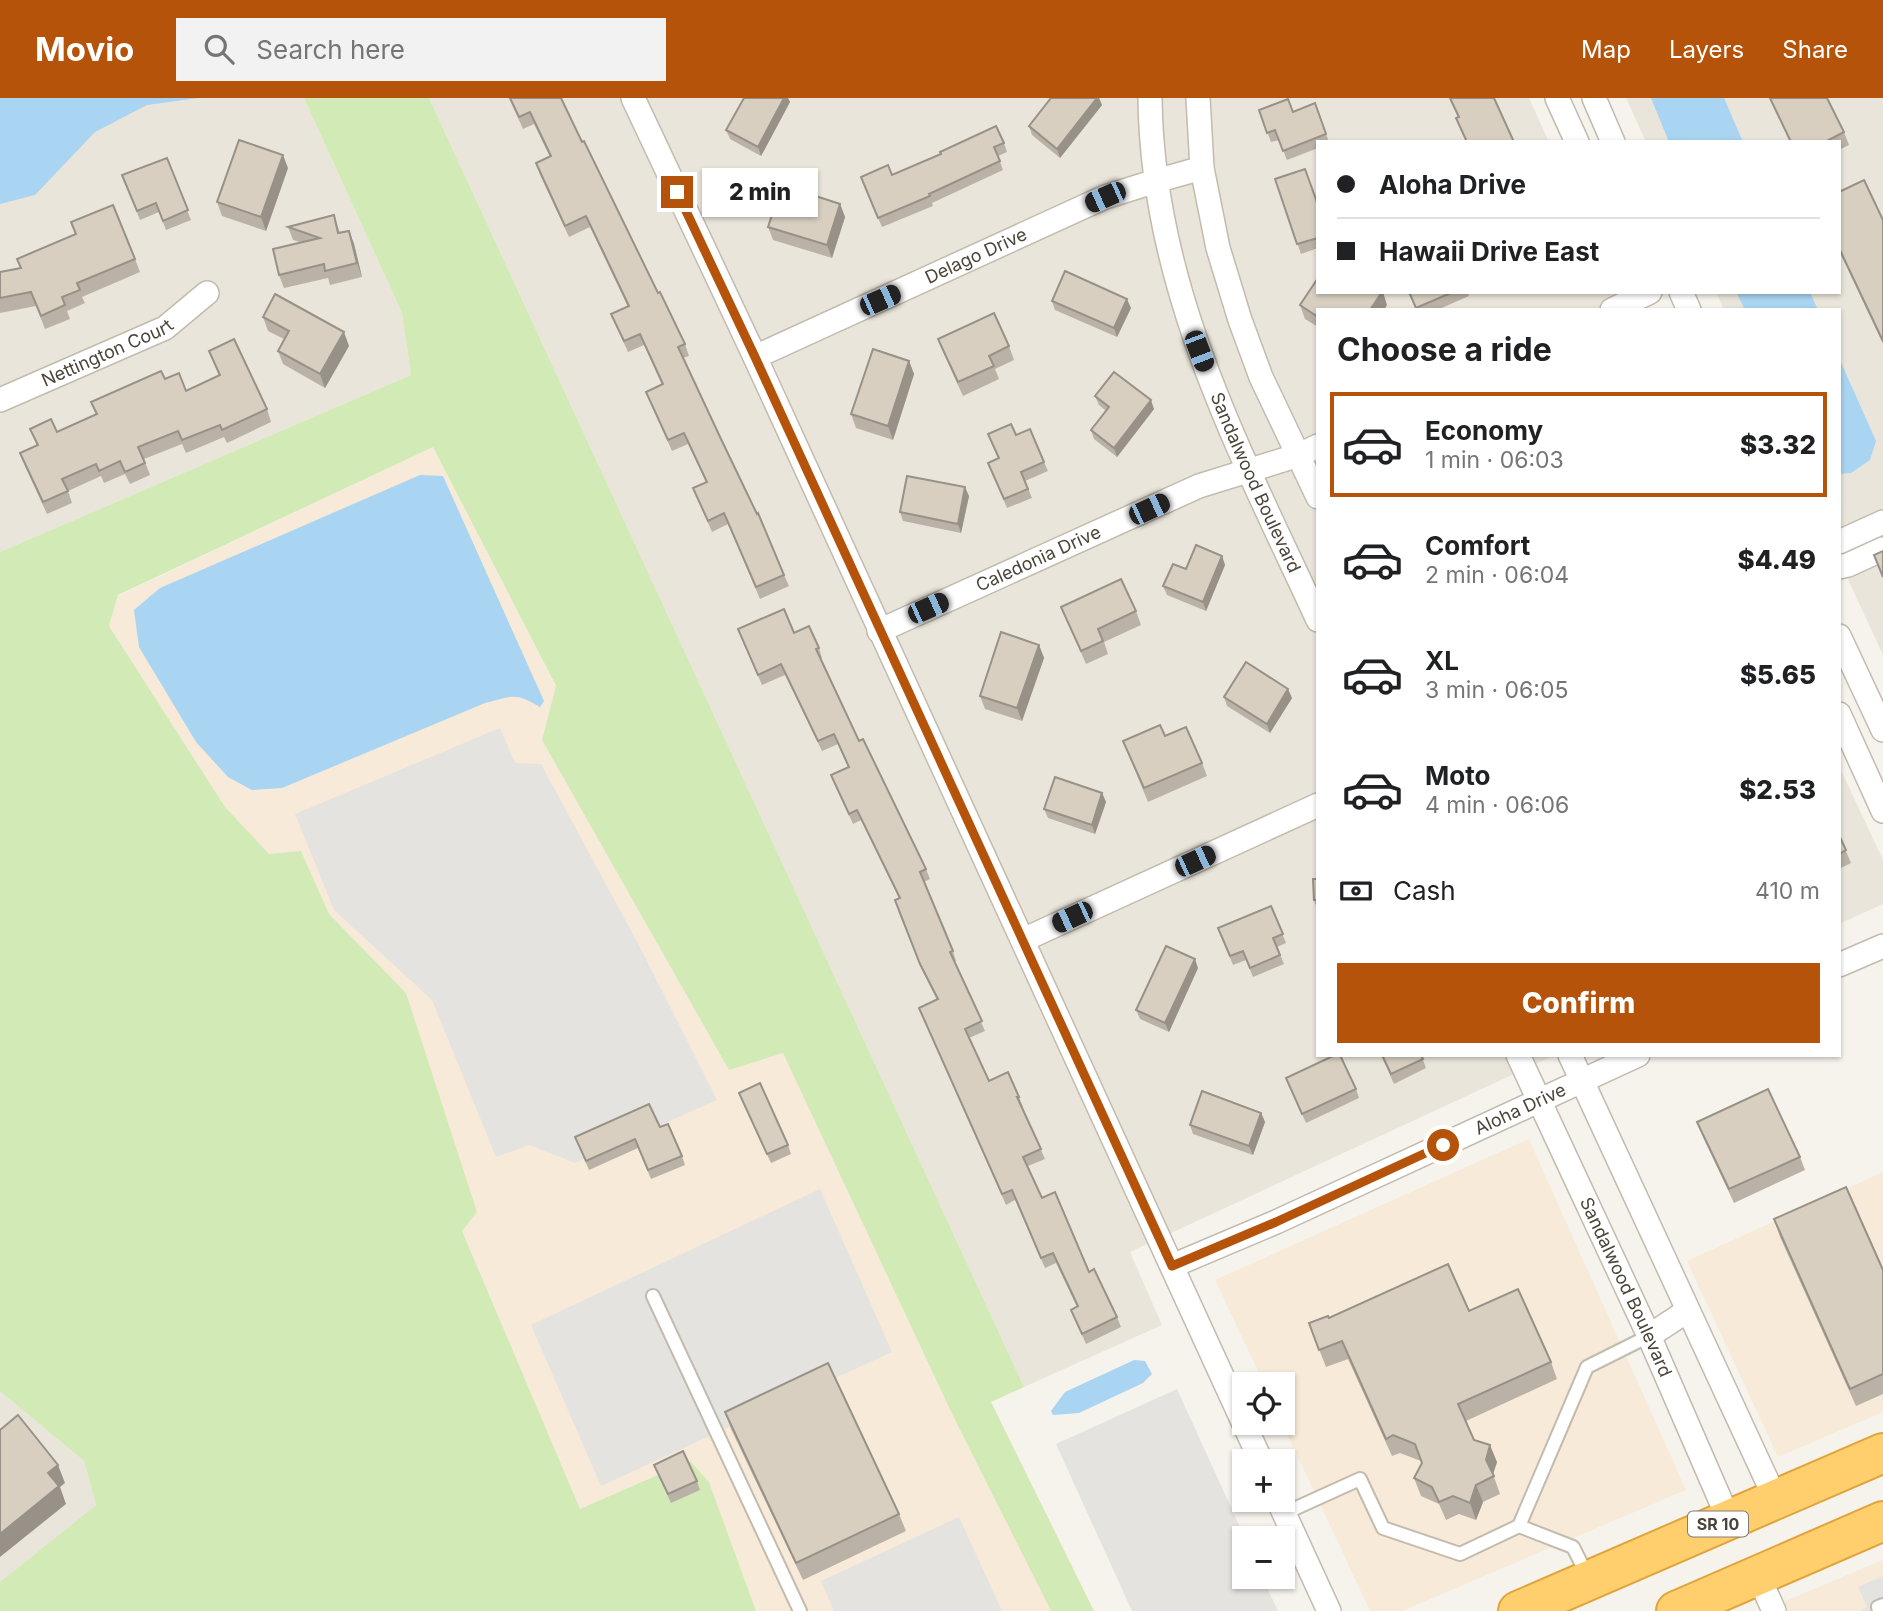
<!DOCTYPE html>
<meta charset="utf-8">
<style>
body{margin:0;font-family:Inter,sans-serif;background:#f2f2f2;color:#202124;height:100vh;display:flex;flex-direction:column;font-size:26px;white-space:nowrap}
*{box-sizing:border-box;margin:0}
p{font-size:23px;color:#757577}
.icon{flex:none;width:38px;height:38px;fill:none;stroke:currentColor;stroke-width:2;stroke-linecap:round;stroke-linejoin:round}
.map{position:relative;flex:1;overflow:hidden}
.sheet{position:absolute;left:1316px;top:210px;width:525px;height:749px;display:flex;flex-direction:column;background:#fff;border-radius:0px;box-shadow:0 2px 5px #0004}
.sheet>*{flex:none}
.banner{position:absolute;left:1316px;top:42px;width:525px;height:154px;border-radius:0px;box-shadow:0 2px 5px #0004;display:grid;align-content:center;height:154px;padding:0 21px;background:#fff}
.controls{position:absolute;left:1232px;top:1274px;display:grid;gap:14px}
.controls a{display:grid;place-items:center;width:63px;height:63px;border-radius:0px;background:#fff;box-shadow:0 2px 5px #0004;font-size:35px}
.end{position:absolute;width:32px;height:32px;margin:-16px;border:9px solid #b45309;background:#fff;box-shadow:0 0 0 4px #fff}
.from{border-radius:50%}
.bubble{position:absolute;height:49px;border-radius:0px;background:#fff;box-shadow:0 2px 5px #0004;font-size:23px;font-weight:800;line-height:49px;text-align:center}
.car{position:absolute;width:21px;height:42px;margin:-21px -10px;border-radius:9px;box-shadow:0 0 5px 2px #0007;background:linear-gradient(#222 24%,#8ab4d8 0 40%,#222 0 76%,#8ab4d8 0 86%,#222 0)}
.banner b{display:flex;align-items:center;gap:24px;height:66px;font-size:26px}
.banner b+b{border-top:2px solid #e0e0e0}
.banner i{width:18px;height:18px;background:#202124}
ul{padding:0;list-style:none}
li{display:flex;align-items:center;gap:21px;height:105px;margin:0 14px 10px;padding:0 7px;border:4px solid transparent;border-radius:0px}
li div{flex:1}
li b{display:block;font-size:26px}
li em{font-style:normal;font-weight:800}
li.current{border-color:#b45309}
li>.icon{width:63px;height:63px;stroke-width:1.5}
h2{padding:0 21px;font-size:32px;line-height:84px}
.pay{display:flex;align-items:center;gap:18px;height:77px;padding:0 21px;font-size:26px}
.pay p{margin-inline-start:auto}
.button{display:flex;gap:14px;margin-top:auto;padding:14px 21px}
.button a{flex:1;height:80px;border-radius:0px;background:#b45309;color:#fff;font-size:28px;font-weight:800;line-height:80px;text-align:center}
header{display:flex;align-items:center;gap:42px;box-sizing:border-box;height:98px;padding:0 35px;background:#b45309;color:#fff}
header strong{font-size:33px}
nav{display:flex;gap:38px;margin-inline-start:auto;font-size:24px}
.search{width:490px;height:63px;background:#f2f2f2;display:flex;align-items:center;gap:18px;box-sizing:border-box;padding:0 24px;border-radius:0px;color:#757577;font-size:26px}
.map>svg:first-child{display:block}
</style>
<header>
<strong>Movio</strong>
<div class="search"><svg class="icon" aria-label="search" viewBox="0 0 24 24"><circle cx="10" cy="10" r="6"/><path d="M15 15l6 6"/></svg>Search here</div>
<nav><a>Map</a><a>Layers</a><a>Share</a></nav>
</header>
<div class="map">
<svg width="1883" height="1513" viewBox="0 0 1883 1513">
<rect width="100%" height="100%" fill="#f6f3ec"/>
<g fill="#eae5da">
<path d="M0,0H304L402,215L411,277L0,454Z"/>
<path d="M429,0H1529L1549,44H1318V194H1619L1627,212H1318V957H1555L1130,1154L1162,1227L1024,1289Z"/>
<path d="M1626,0H1883V557L1839,462V212H1724L1716,194H1839V44H1646Z"/>
<path d="M1839,668L1883,762V806L1839,826Z"/>
<path d="M0,1293L84,1363L96,1407L0,1484Z"/>
</g>
<g fill="#f7ead8">
<path d="M433,349L556,589L542,642L729,972L783,954L954,1320L1051,1513H756L709,1384L690,1363L580,1412L462,1133L406,895L329,816L301,753L269,757L225,709L109,528L118,498Z"/>
<path d="M1529,1041L1686,1392L1402,1513H1370L1282,1325L1283,1286H1264L1215,1182Z"/>
<path d="M1883,1074V1314L1778,1359L1687,1163Z"/>
<path d="M1883,1462V1513H1761Z"/>
</g>
<path fill="#d2eab5" d="M304,0H429L1024,1289L991,1304L1094,1513H1051L954,1320L783,955L729,972L542,642L556,588L433,349L118,497L109,528L225,709L269,756L301,753L329,816L406,895L477,1114L462,1133L580,1411L690,1363L709,1384L756,1513H0V1484L96,1407L84,1363L0,1293V454L411,277L402,215Z"/>
<g fill="#e5e3e0">
<path d="M500,630L515,665L541,666L642,853L717,1002L575,1065L529,1047L496,1059L432,902L334,812L295,716Z"/>
<path d="M820,1091L892,1254L601,1388L531,1227Z"/>
<path d="M1177,1291L1245,1440L1244,1479H1262L1278,1513H1132L1056,1346Z"/>
<path d="M959,1419L1002,1513H834L821,1483Z"/>
<path d="M1883,1478V1513H1860L1867,1509L1858,1489Z"/>
</g>
<g fill="#a9d4f2">
<path d="M0,0H198L147,7L95,34L35,97L0,106Z"/>
<path d="M1651,0H1724L1743,44H1669Z"/>
<path d="M1736,194H1810L1818,212H1745Z"/>
<path d="M1839,260L1876,343L1870,362L1851,375L1839,376Z"/>
<path d="M420,377L443,378L544,603L540,609C515,594 512,598 485,605L282,690L252,692L228,679L196,644L139,549L134,512L160,490Z"/>
<path d="M1134,1262L1145,1263L1152,1276L1143,1285L1079,1315L1053,1317L1051,1313L1065,1294Z"/>
</g>
<g fill="none" stroke-linecap="round" stroke-linejoin="round">
<defs>
<g id="lane">
<path d="M653,1198L800,1513"/>
<path d="M1285,1415L1360,1381L1383,1430L1460,1456L1519,1428L1587,1269L1649,1238"/>
<path d="M1519,1428L1573,1449L1588,1479"/>
<path d="M1879,1513L1878,1509L1883,1507"/>
</g>
<g id="street">
<path d="M633,0L755,259L1261,1363"/>
<path id="s1" d="M1150,0C1152,190 1240,353 1318,522"/>
<path d="M1198,0L1202,70L1218,150L1240,222L1261,279L1318,399"/>
<path d="M1557,0L1577,44"/>
<path d="M1594,0L1613,44"/>
<path d="M1681,194L1689,212"/>
<path d="M1612,212L1650,194"/>
<path id="s2" d="M755,259L1105,99L1156,83L1202,70"/>
<path id="s3" d="M0,302L165,230L207,195"/>
<path d="M1839,444L1883,424"/>
<path d="M1839,469L1848,467L1883,451"/>
<path id="s4" d="M879,533L1199,388L1299,357L1318,348"/>
<path d="M1839,538L1883,632"/>
<path d="M1839,616L1883,713"/>
<path d="M1023,842L1318,707"/>
<path d="M1839,867L1883,848"/>
<path id="s5" d="M1518,957L1649,1238L1729,1422"/>
<path d="M1570,957L1776,1402"/>
<path id="s6" d="M1172,1168L1276,1124L1638,957"/>
<path d="M1649,1238L1687,1213"/>
<path d="M1278,1402L1329,1513"/>
<path d="M1758,1477L1774,1513"/>
</g>
<g id="highway">
<path d="M1518,1513L1883,1355"/>
<path d="M1676,1513L1883,1423"/>
</g>
</defs>
<use href="#lane" stroke="#c2bbae" stroke-width="16"/>
<use href="#street" stroke="#c2bbae" stroke-width="26"/>
<use href="#highway" stroke="#e0a43c" stroke-width="42"/>
<use href="#lane" stroke="#fff" stroke-width="12"/>
<use href="#street" stroke="#fff" stroke-width="23"/>
<use href="#highway" stroke="#ffcf6e" stroke-width="38"/>
</g>
<g fill="#bab2a6">
<path d="M509,0H561L582,44L658,195L685,246L689,258L683,260L784,477L789,488L760,501L728,426L712,434L693,390L706,384L688,346L672,353L646,294L662,287L644,247L628,254L616,228L611,216L628,209L590,129L569,139L540,77L536,65L550,59L534,26L523,31Z"/>
<path d="M744,0H788L790,4L761,58L730,41L726,32Z"/>
<path d="M1051,0H1099L1102,7L1060,60L1032,37L1029,28Z"/>
<path d="M1449,0H1494L1514,44H1466L1456,20L1458,19Z"/>
<path d="M1769,0H1827L1844,34L1849,47L1839,52V44H1790Z"/>
<path d="M1315,5L1329,44H1318V50L1287,62L1279,42L1271,44L1259,12L1293,14Z"/>
<path d="M1004,45L1007,54L998,58L1003,72L932,105L933,108L882,129L864,88L892,77Z"/>
<path d="M167,60L191,122L166,132L159,114L140,122L122,77Z"/>
<path d="M288,70L266,133L222,118L217,104Z"/>
<path d="M1275,81L1318,107V150L1301,156Z"/>
<path d="M1839,94L1883,122V246L1839,153Z"/>
<path d="M840,106L845,119L832,160L773,142L768,129Z"/>
<path d="M334,117L340,135L349,133L354,146L362,179L330,187L328,180L284,190L279,177L300,144L293,142L288,129Z"/>
<path d="M71,124L135,161L140,174L82,199L85,205L67,213L70,221L45,231L36,208L0,215V174L20,170L76,136Z"/>
<path d="M1318,194L1387,207L1318,212V229L1305,221L1300,207Z"/>
<path d="M1409,194H1468L1469,198L1437,212H1416Z"/>
<path d="M1052,203L1131,210L1117,239L1055,212Z"/>
<path d="M263,219L349,248L325,290L283,266L278,253L284,241L268,233Z"/>
<path d="M938,241L1009,248L1014,262L995,271L999,281L963,298L943,254Z"/>
<path d="M209,253L267,311L271,324L227,345L224,339L186,355L182,346L144,361L150,377L130,386L125,376L104,385L101,378L68,393L72,405L47,416L25,368L20,355L37,348L30,331L57,334L96,317L91,304L165,281L186,293L219,278Z"/>
<path d="M909,263L914,276L893,342L856,330L851,316Z"/>
<path d="M1095,298L1154,311L1117,359L1094,341L1091,332L1106,313L1099,307Z"/>
<path d="M988,336L1016,337L1044,364L1048,373L1025,383L1032,400L1007,410L992,374L998,361Z"/>
<path d="M969,398L961,435L903,423L900,414Z"/>
<path d="M1222,458L1225,467L1206,513L1167,497L1163,488L1186,471Z"/>
<path d="M1061,509L1136,513L1141,527L1104,544L1108,556L1086,566Z"/>
<path d="M738,531L794,535L819,550L822,560L820,561L859,643L926,771L930,781L924,784L953,853L956,863H954L985,933L969,940L989,983L1019,999L1023,1009H1022L1045,1061L1028,1068L1042,1100L1117,1219L1121,1229L1086,1246L1071,1212L1077,1209L1056,1165L1045,1170L1015,1102L1006,1107L919,910L937,902L924,876L898,813L899,800L861,722L853,726L835,687L831,677L848,669L838,646L822,653L785,577L762,587Z"/>
<path d="M1039,547L1044,560L1022,623L985,611L980,598Z"/>
<path d="M1224,599L1292,600L1270,635L1227,608Z"/>
<path d="M1165,638L1202,665L1207,678L1148,704L1123,643Z"/>
<path d="M1102,695L1106,704L1095,736L1048,720L1044,711Z"/>
<path d="M1839,737L1851,765L1839,771Z"/>
<path d="M1318,781V811H1317L1314,802Z"/>
<path d="M1271,808L1286,845L1277,849L1284,866L1253,879L1246,862L1233,867L1218,830Z"/>
<path d="M1198,870L1169,934L1140,921L1136,912Z"/>
<path d="M1381,957H1421L1426,970L1394,986Z"/>
<path d="M1286,980L1356,991L1359,1000L1306,1025Z"/>
<path d="M739,995L788,1047L791,1056L771,1065Z"/>
<path d="M1261,1015L1265,1024L1253,1057L1193,1036L1190,1027Z"/>
<path d="M1697,1024L1800,1059L1805,1072L1734,1105L1702,1037Z"/>
<path d="M660,1029L682,1058L685,1067L651,1081L638,1050L589,1072L575,1039Z"/>
<path d="M1774,1121L1883,1172V1296L1856,1308L1780,1139Z"/>
<path d="M1469,1213L1551,1264L1557,1281L1466,1323L1474,1342L1497,1364L1493,1376L1500,1396L1483,1404L1476,1422L1459,1416L1446,1422L1439,1406L1421,1398L1414,1380L1422,1365L1421,1363L1400,1355L1392,1358L1348,1261L1326,1269L1309,1225L1329,1220Z"/>
<path d="M725,1314L899,1416L906,1433L803,1482L731,1331Z"/>
<path d="M654,1367L697,1383L700,1392L671,1405Z"/>
</g>
<g fill="#979187">
<path d="M784,0H788L790,4L761,58L758,49Z"/>
<path d="M1097,0H1099L1102,7L1060,60L1057,51Z"/>
<path d="M283,57L288,70L266,133L261,119Z"/>
<path d="M840,106L845,119L832,160L827,147Z"/>
<path d="M349,133L354,146L362,179L357,165Z"/>
<path d="M1382,194H1383L1387,207L1384,212H1370Z"/>
<path d="M1127,201L1131,210L1117,239L1114,230Z"/>
<path d="M344,234L349,248L325,290L320,276Z"/>
<path d="M909,263L914,276L893,342L888,328Z"/>
<path d="M1151,302L1154,311L1117,359L1114,350Z"/>
<path d="M965,389L969,398L961,435L958,426Z"/>
<path d="M1222,458L1225,467L1206,513L1203,504Z"/>
<path d="M1039,547L1044,560L1022,623L1017,610Z"/>
<path d="M1288,591L1292,600L1270,635L1267,626Z"/>
<path d="M1102,695L1106,704L1095,736L1092,727Z"/>
<path d="M1195,861L1198,870L1169,934L1165,925Z"/>
<path d="M1261,1015L1265,1024L1253,1057L1249,1048Z"/>
<path d="M1490,1347L1497,1364L1492,1379L1486,1362Z"/>
<path d="M58,1367L65,1385L60,1389L66,1406L0,1459V1436L48,1375Z"/>
<path d="M1476,1387L1483,1404L1476,1422L1470,1405Z"/>
</g>
<g fill="#d8cfc1" stroke="#979187" stroke-width="2">
<path d="M510,0H561L582,44L584,43L658,195L660,194L685,246L678,249L721,341L757,416L758,415L784,477L756,489L724,415L708,423L693,390L707,384L684,335L668,342L646,294L663,286L640,236L624,243L611,216L629,208L586,118L565,128L536,65L551,58L530,14L519,19Z"/>
<path d="M744,0H784L758,49L726,32Z"/>
<path d="M1051,0H1097L1057,51L1029,28Z"/>
<path d="M1450,0H1494L1514,44H1467L1456,20L1459,19Z"/>
<path d="M1770,0H1827L1844,34L1825,44H1791Z"/>
<path d="M1288,1L1293,14L1315,5L1326,36L1283,53L1275,32L1267,35L1259,12Z"/>
<path d="M996,28L1004,45L994,49L1000,63L929,96L930,98L878,120L861,79L888,67L892,77L941,56L940,54Z"/>
<path d="M239,42L283,57L261,119L217,104Z"/>
<path d="M167,60L188,112L163,123L156,105L137,113L122,77Z"/>
<path d="M1305,71L1318,107V140L1297,146L1275,81Z"/>
<path d="M1864,82L1883,122V243L1839,150V94Z"/>
<path d="M782,87L840,106L827,147L768,129Z"/>
<path d="M113,107L135,161L77,185L80,192L62,199L65,207L41,218L31,194L0,200V174L21,170L17,161L76,136L71,124Z"/>
<path d="M334,117L338,135L349,133L357,165L325,173L324,166L279,177L273,151L320,140L288,129Z"/>
<path d="M1065,173L1127,201L1114,230L1052,203Z"/>
<path d="M1318,180V194H1382L1370,212H1318V219L1300,207Z"/>
<path d="M1409,194H1453L1416,210Z"/>
<path d="M275,196L344,234L320,276L278,253L289,233L263,219Z"/>
<path d="M994,215L1009,248L989,258L994,268L958,284L938,241Z"/>
<path d="M234,241L267,311L222,332L220,327L182,342L178,333L138,349L145,365L125,374L120,363L99,373L96,366L62,381L68,393L43,404L20,355L38,347L30,331L51,321L57,334L97,316L91,304L161,273L165,281L179,275L186,293L220,277L209,253Z"/>
<path d="M873,251L909,263L888,328L851,316Z"/>
<path d="M1114,274L1151,302L1114,350L1091,332L1109,309L1095,298Z"/>
<path d="M1011,326L1016,337L1030,331L1044,364L1021,374L1028,391L1004,401L988,365L999,360L988,336Z"/>
<path d="M907,378L965,389L958,426L900,414Z"/>
<path d="M1196,447L1222,458L1203,504L1163,488L1173,466L1186,471Z"/>
<path d="M1883,453V479L1874,457Z"/>
<path d="M1121,481L1136,513L1098,531L1103,543L1081,553L1061,509Z"/>
<path d="M784,511L794,535L809,528L819,550L816,551L859,643L863,641L926,771L920,774L953,853L950,854L982,923L965,931L989,983L1008,974L1019,999H1017L1041,1051L1023,1059L1042,1100L1055,1094L1089,1174L1094,1171L1117,1219L1082,1236L1071,1212L1078,1208L1053,1155L1041,1160L1012,1092L1002,1096L919,910L938,901L920,866L895,802L900,800L857,712L849,716L831,677L849,669L834,636L818,643L781,566L758,577L738,531Z"/>
<path d="M1001,534L1039,547L1017,610L980,598Z"/>
<path d="M1246,564L1288,591L1267,626L1224,599Z"/>
<path d="M1160,627L1165,638L1186,629L1202,665L1144,690L1123,643Z"/>
<path d="M1055,679L1102,695L1092,727L1044,711Z"/>
<path d="M1839,737L1846,752L1839,756Z"/>
<path d="M1313,781H1318V802H1314Z"/>
<path d="M1271,808L1283,836L1273,840L1280,857L1250,870L1243,853L1230,858L1218,830Z"/>
<path d="M1166,848L1195,861L1165,925L1136,912Z"/>
<path d="M1335,957H1340L1356,991L1302,1016L1286,980Z"/>
<path d="M1382,957H1421L1423,961L1391,976Z"/>
<path d="M760,985L788,1047L767,1056L739,995Z"/>
<path d="M1768,991L1800,1059L1729,1091L1697,1024Z"/>
<path d="M1202,993L1261,1015L1249,1048L1190,1027Z"/>
<path d="M649,1006L660,1029L668,1026L682,1058L648,1072L635,1041L586,1063L575,1039Z"/>
<path d="M1846,1089L1883,1172V1276L1850,1291L1774,1121Z"/>
<path d="M1448,1166L1469,1213L1518,1191L1551,1264L1458,1306L1474,1342L1490,1347L1486,1362L1494,1378L1476,1387L1470,1405L1453,1398L1439,1404L1432,1389L1414,1380L1422,1365L1415,1346L1393,1337L1386,1341L1342,1243L1319,1252L1309,1225L1328,1218L1329,1220Z"/>
<path d="M828,1265L899,1416L796,1465L725,1314Z"/>
<path d="M18,1317L58,1367L48,1375L59,1388L0,1436V1332Z"/>
<path d="M683,1353L697,1383L668,1396L654,1367Z"/>
</g>
<g fill="none" stroke-linecap="round" stroke-linejoin="round">
<path stroke="#b45309" stroke-width="9" d="M677,94L755,259L1172,1168L1276,1124L1443,1047"/>
</g>
<g text-anchor="middle" stroke-width="6" stroke-linejoin="round" paint-order="stroke">
<rect fill="#fff" stroke="#817c74" stroke-width="2" x="1688" y="1413.5" width="60" height="25" rx="5"/>
<g font-size="16" font-weight="bold" fill="#4b4439">
<text x="1718" y="1432">SR 10</text>
</g>
<g font-size="18" fill="#4b4439" stroke="#fff">
<text dy="6" stroke="none"><textPath href="#s2" startOffset="243">Delago Drive</textPath></text>
<text dy="6" stroke="none"><textPath href="#s3" startOffset="117">Nettington Court</textPath></text>
<text dy="6" stroke="none"><textPath href="#s1" startOffset="402">Sandalwood Boulevard</textPath></text>
<text dy="6" stroke="none"><textPath href="#s4" startOffset="175">Caledonia Drive</textPath></text>
<text dy="6" stroke="none"><textPath href="#s6" startOffset="382">Aloha Drive</textPath></text>
<text dy="6" stroke="none"><textPath href="#s5" startOffset="256">Sandalwood Boulevard</textPath></text>
</g>
</g>
</svg>
<div class="controls">
<a><svg class="icon" aria-label="locate" viewBox="0 0 24 24"><circle cx="12" cy="12" r="6"/><path d="M12 2v4M12 18v4M2 12h4M18 12h4"/></svg></a>
<a>+</a>
<a>−</a>
</div>
<i class="end from" style="left:1443px;top:1047px"></i>
<i class="end" style="left:677px;top:94px"></i>
<div class="bubble" style="left:702px;top:70px;width:116px">2 min</div>
<i class="car" style="left:1105px;top:99px;rotate:246deg"></i>
<i class="car" style="left:880px;top:202px;rotate:66deg"></i>
<i class="car" style="left:1199px;top:253px;rotate:159deg"></i>
<i class="car" style="left:1149px;top:411px;rotate:65deg"></i>
<i class="car" style="left:928px;top:510px;rotate:66deg"></i>
<i class="car" style="left:1195px;top:763px;rotate:65deg"></i>
<i class="car" style="left:1072px;top:819px;rotate:245deg"></i>
<div class="banner">
<b><i class="from"></i>Aloha Drive</b>
<b><i></i>Hawaii Drive East</b>
</div>
<section class="sheet">
<h2>Choose a ride</h2>
<ul>
<li class="current"><svg class="icon" aria-label="car" viewBox="0 0 24 24"><path d="M5 17H2v-5l4-1 3-4h7l3 4 3 1v5h-3M9 17h6M6 11h13"/><circle cx="7" cy="17" r="2"/><circle cx="17" cy="17" r="2"/></svg><div><b>Economy</b><p>1 min · 06:03</p></div><em>$3.32</em></li>
<li><svg class="icon" aria-label="car" viewBox="0 0 24 24"><path d="M5 17H2v-5l4-1 3-4h7l3 4 3 1v5h-3M9 17h6M6 11h13"/><circle cx="7" cy="17" r="2"/><circle cx="17" cy="17" r="2"/></svg><div><b>Comfort</b><p>2 min · 06:04</p></div><em>$4.49</em></li>
<li><svg class="icon" aria-label="car" viewBox="0 0 24 24"><path d="M5 17H2v-5l4-1 3-4h7l3 4 3 1v5h-3M9 17h6M6 11h13"/><circle cx="7" cy="17" r="2"/><circle cx="17" cy="17" r="2"/></svg><div><b>XL</b><p>3 min · 06:05</p></div><em>$5.65</em></li>
<li><svg class="icon" aria-label="car" viewBox="0 0 24 24"><path d="M5 17H2v-5l4-1 3-4h7l3 4 3 1v5h-3M9 17h6M6 11h13"/><circle cx="7" cy="17" r="2"/><circle cx="17" cy="17" r="2"/></svg><div><b>Moto</b><p>4 min · 06:06</p></div><em>$2.53</em></li>
</ul>
<div class="pay"><svg class="icon" aria-label="cash" viewBox="0 0 24 24"><path d="M3 7h18v10H3z"/><circle cx="12" cy="12" r="2"/></svg>Cash<p>410 m</p></div>
<div class="button"><a>Confirm</a></div>
</section>
</div>
